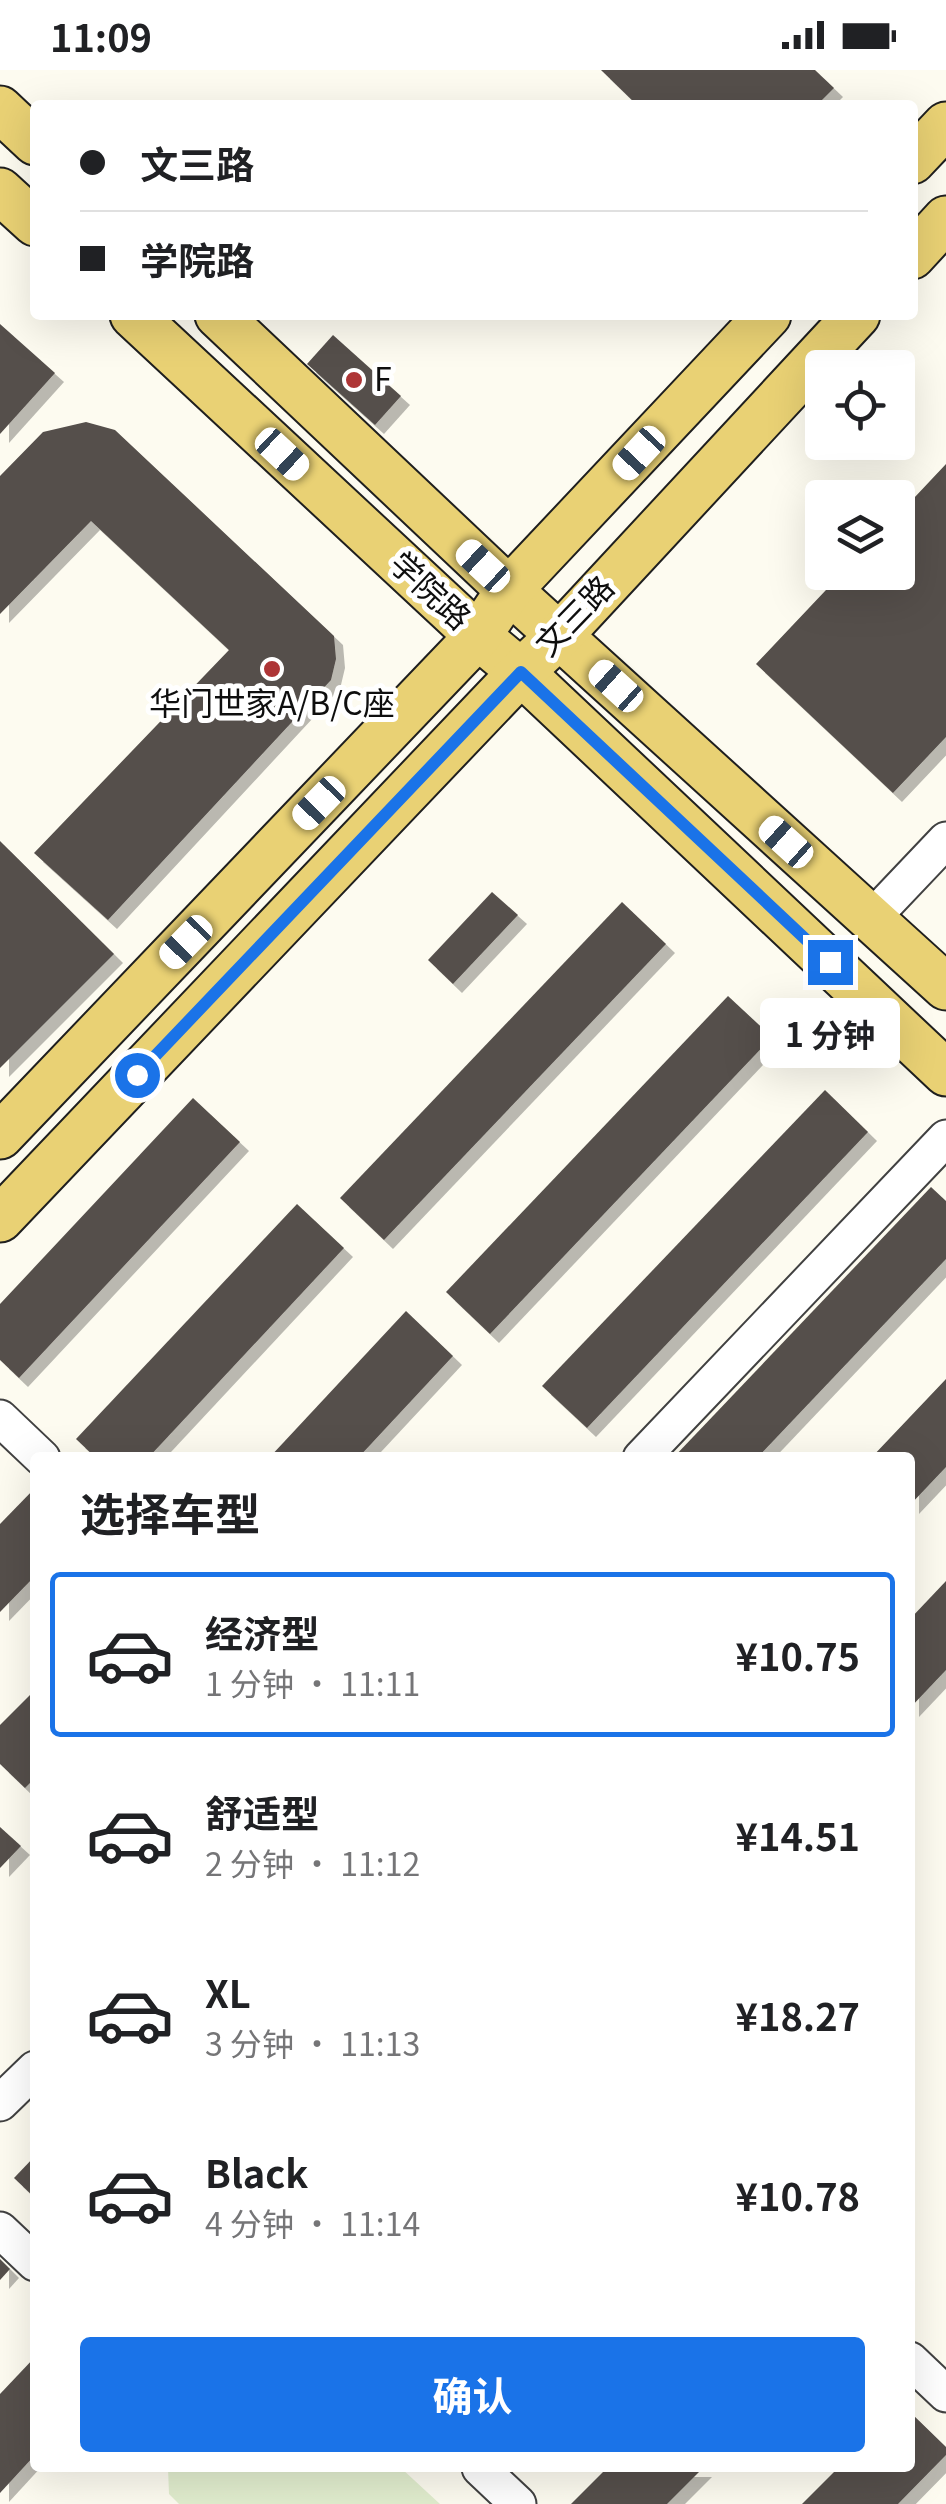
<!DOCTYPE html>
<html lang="zh">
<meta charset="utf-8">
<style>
body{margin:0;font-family:Georgia,"Noto Sans SC",serif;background:#f2f2f2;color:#202124;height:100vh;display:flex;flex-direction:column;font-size:38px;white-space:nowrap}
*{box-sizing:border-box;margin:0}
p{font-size:32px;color:#757577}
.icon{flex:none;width:55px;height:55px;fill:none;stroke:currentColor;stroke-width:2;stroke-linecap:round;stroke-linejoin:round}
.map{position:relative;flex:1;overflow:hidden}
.side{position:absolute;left:30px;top:1382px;width:885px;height:1020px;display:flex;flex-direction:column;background:#fff;border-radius:10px;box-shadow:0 10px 40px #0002}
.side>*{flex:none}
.banner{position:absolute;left:30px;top:30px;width:888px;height:220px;border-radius:10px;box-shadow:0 10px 40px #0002;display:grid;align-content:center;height:220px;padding:0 50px;background:#fff}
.buttons{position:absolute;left:805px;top:280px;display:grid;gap:20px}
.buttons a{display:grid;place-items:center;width:110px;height:110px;border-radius:10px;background:#fff;box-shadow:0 10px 40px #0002;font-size:50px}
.end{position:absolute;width:45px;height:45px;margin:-22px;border:12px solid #1a73e8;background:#fff;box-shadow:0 0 0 5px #fff}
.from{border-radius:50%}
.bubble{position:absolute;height:70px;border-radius:10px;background:#fff;box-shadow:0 10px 40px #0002;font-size:32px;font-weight:700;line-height:70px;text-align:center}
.car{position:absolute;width:30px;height:60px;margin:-30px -15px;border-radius:12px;box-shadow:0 0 8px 2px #0007;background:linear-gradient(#fff 24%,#345 0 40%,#fff 0 76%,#345 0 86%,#fff 0)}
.banner b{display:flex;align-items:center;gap:35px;height:95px;font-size:38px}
.banner b+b{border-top:2px solid #e0e0e0}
.banner i{width:25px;height:25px;background:#202124}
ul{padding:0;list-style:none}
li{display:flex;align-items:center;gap:30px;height:165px;margin:0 20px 15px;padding:0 30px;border:5px solid transparent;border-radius:10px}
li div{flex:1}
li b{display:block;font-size:38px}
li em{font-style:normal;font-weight:700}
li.on{border-color:#1a73e8}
li>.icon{width:90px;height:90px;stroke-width:1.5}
h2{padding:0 50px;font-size:45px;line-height:120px}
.cta{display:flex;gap:20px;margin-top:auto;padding:20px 50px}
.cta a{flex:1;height:115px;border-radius:10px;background:#1a73e8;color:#fff;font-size:40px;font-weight:700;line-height:115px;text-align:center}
.status{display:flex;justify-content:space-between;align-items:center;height:70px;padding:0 50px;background:#fff;direction:ltr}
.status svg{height:28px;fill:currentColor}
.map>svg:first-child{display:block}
</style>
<div class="status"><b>11:09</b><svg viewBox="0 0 49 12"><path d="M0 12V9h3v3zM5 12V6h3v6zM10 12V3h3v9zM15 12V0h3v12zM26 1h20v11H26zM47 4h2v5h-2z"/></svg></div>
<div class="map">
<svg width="946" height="2434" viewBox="0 0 946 2434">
<defs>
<filter id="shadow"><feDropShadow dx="9" dy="9" stdDeviation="0" flood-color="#0004"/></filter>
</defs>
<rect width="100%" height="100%" fill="#fdfbf0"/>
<path fill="#e1edce" d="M168,2398H401L440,2434H179L169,2424Z"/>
<g fill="#554f4b" filter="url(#shadow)">
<path d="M601,0H815L834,18L817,35H637Z"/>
<path d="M0,254L55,303L0,364Z"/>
<path d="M333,265L401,326L375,355L307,294Z"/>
<path d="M86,352L115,360L334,566L336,589L331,610L108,850L34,783L229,580L91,451L0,544V406L43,362Z"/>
<path d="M946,394V667L893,723L756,594L843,502H898V445Z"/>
<path d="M0,771L114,884L0,998Z"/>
<path d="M492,822L518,845L453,914L428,890Z"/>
<path d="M622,832L666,874L384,1170L340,1128Z"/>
<path d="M728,926L772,967L490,1264L446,1222Z"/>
<path d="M825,1020L868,1062L587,1358L542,1316Z"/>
<path d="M193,1028L240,1072L19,1308L0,1290V1234Z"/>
<path d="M931,1117L946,1131V1189L757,1388H673Z"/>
<path d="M297,1134L344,1178L148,1388H96L76,1369Z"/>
<path d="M406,1241L453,1286L358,1388H269Z"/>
<path d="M946,1309V1397L910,1435V1388H871Z"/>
<path d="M35,1418V1506L0,1542V1454Z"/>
<path d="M946,1511V1600L910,1638V1549Z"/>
<path d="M35,1620V1708L25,1718L0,1694V1655Z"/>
<path d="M0,1757L21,1776L0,1798Z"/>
<path d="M35,2086V2128L14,2108Z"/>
<path d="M0,2189L10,2199L0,2210Z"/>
<path d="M35,2287V2385L0,2423V2324Z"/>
<path d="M910,2342L946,2377V2385L898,2434H802L838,2398H910Z"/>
<path d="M607,2398H703L667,2434H571Z"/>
</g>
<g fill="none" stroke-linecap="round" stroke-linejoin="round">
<defs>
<g id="minor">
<path d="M871,849L946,770"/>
<path d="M0,1348L42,1388"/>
<path d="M641,1388L946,1068"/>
<path d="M0,2033L35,1999"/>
<path d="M0,2160L35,2193"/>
<path d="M910,2290L946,2324"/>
<path d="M480,2398L518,2434"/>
</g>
<g id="major">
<path d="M0,39L35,72"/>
<path d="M912,91L946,55"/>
<path d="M0,121L35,153"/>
<path d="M912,186L946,149"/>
<path d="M133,245L478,566L521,602L946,1003"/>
<path d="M218,245L509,520L946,917"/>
<path d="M0,1066L478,566L509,520L768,245"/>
<path d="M0,1149L521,602L560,565L857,245"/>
</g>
</defs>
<use href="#minor" stroke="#414141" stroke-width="39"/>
<use href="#major" stroke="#1f1f1f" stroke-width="49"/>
<use href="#minor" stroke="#fff" stroke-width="35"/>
<use href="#major" stroke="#e9d174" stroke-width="45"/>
</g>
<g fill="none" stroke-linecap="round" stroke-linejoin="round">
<path stroke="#1a73e8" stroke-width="12" d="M137,1005L521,602L830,892"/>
</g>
<g fill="#ae3536" stroke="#fff" stroke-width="4">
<circle cx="354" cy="310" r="10"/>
<circle cx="272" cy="599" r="10"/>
</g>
<g text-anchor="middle" stroke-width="10" stroke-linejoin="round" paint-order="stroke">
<g font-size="32" fill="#0e0e0e" stroke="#fff" text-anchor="start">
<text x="374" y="321">F</text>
<text x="272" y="645" text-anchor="middle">华门世家A/B/C座</text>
</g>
<g font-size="32" fill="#0e0e0e" stroke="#fff">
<text transform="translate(430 521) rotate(43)" y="11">学院路</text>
<text transform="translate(575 546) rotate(-46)" y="11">文三路</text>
</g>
</g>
</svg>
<div class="buttons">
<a><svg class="icon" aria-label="locate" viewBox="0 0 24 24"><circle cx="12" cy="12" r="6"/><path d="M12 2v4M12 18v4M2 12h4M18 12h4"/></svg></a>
<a><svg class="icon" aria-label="layers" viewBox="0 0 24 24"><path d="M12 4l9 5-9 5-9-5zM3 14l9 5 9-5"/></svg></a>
</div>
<i class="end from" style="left:137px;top:1005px"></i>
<i class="end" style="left:830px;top:892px"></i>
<div class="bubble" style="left:760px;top:928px;width:140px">1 分钟</div>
<i class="car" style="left:639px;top:383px;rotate:223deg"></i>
<i class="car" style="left:282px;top:384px;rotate:133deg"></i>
<i class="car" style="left:483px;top:496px;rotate:313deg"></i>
<i class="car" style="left:616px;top:616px;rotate:312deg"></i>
<i class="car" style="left:319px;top:733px;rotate:224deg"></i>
<i class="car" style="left:786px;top:772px;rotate:312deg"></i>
<i class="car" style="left:186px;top:872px;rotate:224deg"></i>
<div class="banner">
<b><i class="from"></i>文三路</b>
<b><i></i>学院路</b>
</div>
<section class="side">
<h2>选择车型</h2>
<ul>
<li class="on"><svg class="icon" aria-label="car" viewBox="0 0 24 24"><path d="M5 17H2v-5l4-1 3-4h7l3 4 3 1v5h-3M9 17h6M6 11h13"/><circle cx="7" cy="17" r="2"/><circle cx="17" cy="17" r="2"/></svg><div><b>经济型</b><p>1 分钟 · 11:11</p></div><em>¥10.75</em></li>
<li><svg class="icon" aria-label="car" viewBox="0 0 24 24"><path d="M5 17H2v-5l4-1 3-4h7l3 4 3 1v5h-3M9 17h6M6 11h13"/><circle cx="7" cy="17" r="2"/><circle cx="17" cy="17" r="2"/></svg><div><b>舒适型</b><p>2 分钟 · 11:12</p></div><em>¥14.51</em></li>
<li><svg class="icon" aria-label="car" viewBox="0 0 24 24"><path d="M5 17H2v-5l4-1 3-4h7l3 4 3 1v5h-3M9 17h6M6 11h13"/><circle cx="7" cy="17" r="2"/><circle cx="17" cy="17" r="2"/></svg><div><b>XL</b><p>3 分钟 · 11:13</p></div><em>¥18.27</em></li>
<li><svg class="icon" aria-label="car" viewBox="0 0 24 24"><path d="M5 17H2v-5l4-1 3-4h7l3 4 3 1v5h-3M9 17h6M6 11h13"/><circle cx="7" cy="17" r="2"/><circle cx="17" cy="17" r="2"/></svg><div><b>Black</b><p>4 分钟 · 11:14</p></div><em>¥10.78</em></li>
</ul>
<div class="cta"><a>确认</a></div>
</section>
</div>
